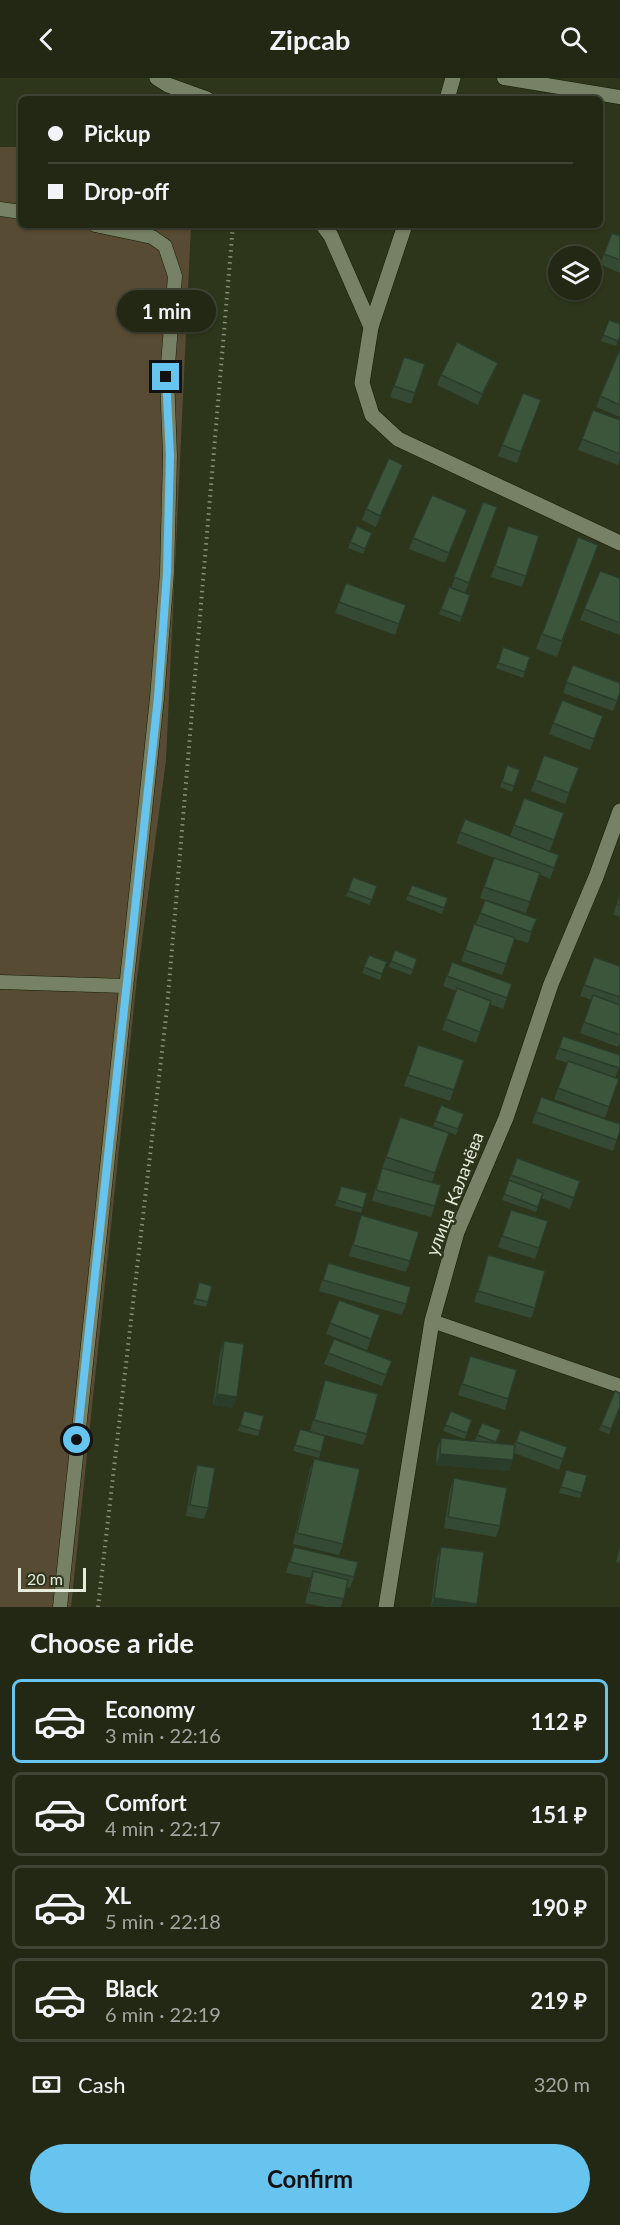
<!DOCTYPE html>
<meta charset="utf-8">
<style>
body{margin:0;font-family:Lato,sans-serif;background:#2a301d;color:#f1f3f6;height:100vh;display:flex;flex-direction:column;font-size:22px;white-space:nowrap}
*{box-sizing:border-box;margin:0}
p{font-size:20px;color:#a2a6a0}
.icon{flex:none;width:33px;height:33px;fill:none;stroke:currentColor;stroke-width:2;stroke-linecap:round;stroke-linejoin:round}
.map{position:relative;height:1529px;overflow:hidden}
.sheet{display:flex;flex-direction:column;background:#222814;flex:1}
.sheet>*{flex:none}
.top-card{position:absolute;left:18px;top:18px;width:585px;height:132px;border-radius:9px;box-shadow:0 2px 4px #0004,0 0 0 2px #3f4434;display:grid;align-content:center;height:132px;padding:0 30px;background:#222814}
.fabs{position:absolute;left:548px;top:168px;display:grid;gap:12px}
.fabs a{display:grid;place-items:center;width:54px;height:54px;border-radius:50%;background:#222814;box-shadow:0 2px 4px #0004,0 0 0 2px #3f4434;font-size:30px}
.scale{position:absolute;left:18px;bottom:15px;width:68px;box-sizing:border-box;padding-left:6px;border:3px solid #e6ecdc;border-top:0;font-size:16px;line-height:21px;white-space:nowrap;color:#e6ecdc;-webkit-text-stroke:4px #2d351b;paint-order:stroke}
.end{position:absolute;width:27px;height:27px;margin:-14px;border:8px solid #66c4ef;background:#111;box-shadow:0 0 0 3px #111}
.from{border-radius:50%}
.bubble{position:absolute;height:42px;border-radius:21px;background:#222814;box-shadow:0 2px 4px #0004,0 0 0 2px #3f4434;font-size:20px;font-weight:700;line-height:42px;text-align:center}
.top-card b{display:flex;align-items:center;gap:21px;height:57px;font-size:22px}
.top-card b+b{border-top:2px solid #3f4434}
.top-card i{width:15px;height:15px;background:#f1f3f6}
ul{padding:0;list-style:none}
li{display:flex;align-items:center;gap:18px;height:84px;margin:0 12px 9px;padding:0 18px;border:3px solid #3f4434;border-radius:9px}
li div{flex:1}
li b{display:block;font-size:22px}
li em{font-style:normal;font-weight:700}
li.on{border-color:#66c4ef}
li>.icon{width:54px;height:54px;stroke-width:1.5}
h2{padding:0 30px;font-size:27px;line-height:72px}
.pay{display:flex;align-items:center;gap:15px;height:66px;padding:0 30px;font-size:22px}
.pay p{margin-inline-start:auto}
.cta{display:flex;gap:12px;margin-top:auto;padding:12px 30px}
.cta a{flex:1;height:69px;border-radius:36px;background:#66c4ef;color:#111;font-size:24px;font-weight:700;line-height:69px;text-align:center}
header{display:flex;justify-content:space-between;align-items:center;height:78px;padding:0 30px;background:#222814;font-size:27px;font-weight:700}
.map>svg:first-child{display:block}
</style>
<header><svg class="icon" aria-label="back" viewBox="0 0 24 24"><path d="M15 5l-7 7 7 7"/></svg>Zipcab<svg class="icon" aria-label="search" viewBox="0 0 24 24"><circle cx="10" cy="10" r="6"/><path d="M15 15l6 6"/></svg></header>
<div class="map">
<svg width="620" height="1529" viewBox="0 0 620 1529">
<rect width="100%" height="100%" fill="#2d351b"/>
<path fill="#584b33" d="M0,69H21V147H191L166,682L137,900L71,1529H0Z"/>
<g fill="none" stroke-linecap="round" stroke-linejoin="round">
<defs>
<g id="service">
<path d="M504,0L620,19"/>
<path d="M0,131L21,134"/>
<path d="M0,904L125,908"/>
<path d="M432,1243L620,1308"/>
<path d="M60,1529L157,620L167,495L170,378L167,299L175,198L165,168L152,159L95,147"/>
</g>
<g id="minor">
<path d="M157,0L168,7L207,21"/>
<path d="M447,21L453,0"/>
<path d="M323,147L331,158L371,249"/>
<path d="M405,147L371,249L362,305L372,337L398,361L620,465"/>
<path d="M386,1529L432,1243L457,1154L506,1040L551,906L596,799L620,733"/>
</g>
</defs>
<use href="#service" stroke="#151c04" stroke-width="15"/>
<use href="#minor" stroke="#151c04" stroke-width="16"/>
<path stroke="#888f7a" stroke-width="4" stroke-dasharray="1.5 4.5" stroke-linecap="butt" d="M98,1529L167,930L233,147"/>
<use href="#service" stroke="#778165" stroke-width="14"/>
<use href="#minor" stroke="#778165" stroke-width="15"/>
</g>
<g fill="#344a34">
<path d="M620,158V195L600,186L604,176Z"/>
<path d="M609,242L620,259L616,268L601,263Z"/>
<path d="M620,273V339L596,329Z"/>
<path d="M404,279L425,286L411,326L390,319Z"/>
<path d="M498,285L494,295L478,327L437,307L441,297Z"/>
<path d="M523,315L541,322L517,385L498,378Z"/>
<path d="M593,332L620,342V381L618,387L578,372Z"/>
<path d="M403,387L376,449L362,442L366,431Z"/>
<path d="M483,424L497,429L465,515L470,517L460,544L439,536L449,509L451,510Z"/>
<path d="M463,443L445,485L409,471L413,460Z"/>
<path d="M357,448L370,460L363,476L348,470Z"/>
<path d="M508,448L539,458L522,509L491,499Z"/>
<path d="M578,459L598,467L557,579L536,571Z"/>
<path d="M600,493L620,500V557L580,542Z"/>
<path d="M346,505L406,527L395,557L335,535Z"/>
<path d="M503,569L530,579L523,600L496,590Z"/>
<path d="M573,587L620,616L613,633L563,615Z"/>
<path d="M562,622L603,638L590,672L549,656Z"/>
<path d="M544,677L579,690L565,726L531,713Z"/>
<path d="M507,687L520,692L512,714L500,709Z"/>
<path d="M524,720L564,735L550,773L510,758Z"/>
<path d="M465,741L559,777L550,801L539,796L526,835L480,820L494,780L456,765Z"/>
<path d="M353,799L377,808L370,827L346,818Z"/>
<path d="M412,807L448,820L442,836L406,822Z"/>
<path d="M620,814V839L613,837Z"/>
<path d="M485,822L537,841L528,865L515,861L502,897L461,883L474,846H476Z"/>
<path d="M395,872L417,881L411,897L389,889Z"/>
<path d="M369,877L387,884L380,902L362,895Z"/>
<path d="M594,879L620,888V965L618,969L580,955L592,922L580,918Z"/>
<path d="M452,884L512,906L503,931L490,926L476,965L442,952L456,913L443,908Z"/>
<path d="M563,958L620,987L615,1000L619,1001L605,1040L554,1021L568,985L555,981Z"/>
<path d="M418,967L464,982L450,1023L404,1008Z"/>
<path d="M541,1019L620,1053L613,1073L532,1045Z"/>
<path d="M441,1027L464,1036L456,1057L433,1048Z"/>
<path d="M396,1050L449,1055L432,1104L435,1128L431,1139L372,1123L378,1101L382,1090Z"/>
<path d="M517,1080L580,1103L570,1131L541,1120L536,1134L502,1122Z"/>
<path d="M341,1108L363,1130L361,1135L335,1128Z"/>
<path d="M511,1132L539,1170L535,1181L498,1169Z"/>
<path d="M361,1137L410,1183L406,1194L349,1178Z"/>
<path d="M488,1177L535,1230L531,1240L474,1224Z"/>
<path d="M328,1185L406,1226L402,1237L319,1213Z"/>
<path d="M199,1204L208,1224L206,1229L193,1226Z"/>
<path d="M339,1222L380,1237L367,1272L326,1256Z"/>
<path d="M334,1261L392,1283L382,1308L324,1286Z"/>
<path d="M224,1263L233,1330L213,1327L220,1274Z"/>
<path d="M470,1278L508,1321L505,1332L458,1317Z"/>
<path d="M325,1302L367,1356L363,1367L310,1353L321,1313Z"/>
<path d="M615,1313L620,1330L609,1356L599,1352Z"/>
<path d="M244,1333L260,1353L258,1358L238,1353Z"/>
<path d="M451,1333L472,1342L465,1361L443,1353Z"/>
<path d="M482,1345L501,1352L496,1365L514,1367L520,1352L567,1369L559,1392L514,1375L513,1382L509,1393L436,1387L437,1371L441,1360L478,1363L475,1362Z"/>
<path d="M300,1351L321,1374L319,1380L293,1373Z"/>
<path d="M314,1381L343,1466L339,1477L293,1466L310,1391Z"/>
<path d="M197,1387L208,1430L204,1441L186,1438L193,1398Z"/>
<path d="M566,1392L582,1415L580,1420L559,1415Z"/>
<path d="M454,1400L500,1448L496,1459L444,1450L450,1411Z"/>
<path d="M294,1469L354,1499L350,1510L346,1509L341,1529H325L305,1525L311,1500L286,1495L290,1480Z"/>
<path d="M441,1469L476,1529H431L437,1480Z"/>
<path d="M620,1469V1485L616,1484Z"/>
</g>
<g fill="#2a3c2a">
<path d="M498,285L494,295L478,327L482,316Z"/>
<path d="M403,387L399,398L376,449L380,438Z"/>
<path d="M217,1316L237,1319L233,1330L213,1327Z"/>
<path d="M440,1376L513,1382L509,1393L436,1387Z"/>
<path d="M434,1520L477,1526L476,1529H431Z"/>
</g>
<g fill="#3c563c" stroke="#2a3c2a" stroke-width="1.5">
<path d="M612,155L620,158V182L604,176Z"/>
<path d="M609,242L620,246V259L618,263L603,257Z"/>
<path d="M457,264L498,285L482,316L441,297Z"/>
<path d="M619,273H620V327L600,318Z"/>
<path d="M404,279L425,286L415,315L394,308Z"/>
<path d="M523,315L541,322L521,374L502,367Z"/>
<path d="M593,332L620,342V376L582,361Z"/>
<path d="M389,380L403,387L380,438L366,431Z"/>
<path d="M432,417L467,432L449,475L413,460Z"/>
<path d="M483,424L497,429L469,505L454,499Z"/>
<path d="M357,448L372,455L365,471L350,464Z"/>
<path d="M508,448L539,458L526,498L495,488Z"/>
<path d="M578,459L598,467L562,563L542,556Z"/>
<path d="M600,493L620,500V545L584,531Z"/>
<path d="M346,505L406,527L399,546L339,524Z"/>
<path d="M449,509L470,517L462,539L441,531Z"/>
<path d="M503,569L530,579L525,594L498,585Z"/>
<path d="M573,587L620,605V615L617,623L566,604Z"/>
<path d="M562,622L603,638L594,661L553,645Z"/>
<path d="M544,677L579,690L569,715L535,702Z"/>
<path d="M507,687L520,692L514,708L502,704Z"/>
<path d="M524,720L564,735L554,762L514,747Z"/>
<path d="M465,741L559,777L554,790L460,754Z"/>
<path d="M494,780L540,795L530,824L484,809Z"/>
<path d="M353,799L377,808L372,822L348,813Z"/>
<path d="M412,807L448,820L444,830L408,817Z"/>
<path d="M620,815V827L617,826Z"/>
<path d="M485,822L537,841L531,854L480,835Z"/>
<path d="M474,846L515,860L506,886L465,872Z"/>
<path d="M395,872L417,881L413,892L391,883Z"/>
<path d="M369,877L387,884L382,896L364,889Z"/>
<path d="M594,879L620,888V919L584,907Z"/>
<path d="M452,884L512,906L507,920L447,898Z"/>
<path d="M457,910L491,923L480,954L446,941Z"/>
<path d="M593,917L620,927V957L584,944Z"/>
<path d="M563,958L620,977V987L619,990L559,970Z"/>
<path d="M418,967L464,982L454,1012L408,997Z"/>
<path d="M568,983L619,1001L609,1029L558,1010Z"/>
<path d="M541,1019L620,1046V1053L617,1062L536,1034Z"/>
<path d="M441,1027L464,1036L458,1051L435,1043Z"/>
<path d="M400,1039L449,1055L435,1095L386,1079Z"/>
<path d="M517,1080L580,1103L574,1120L511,1097Z"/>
<path d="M382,1090L441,1107L435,1128L376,1112Z"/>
<path d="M509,1102L543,1115L538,1129L504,1116Z"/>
<path d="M341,1108L367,1115L363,1130L337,1122Z"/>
<path d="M511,1132L548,1143L539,1170L502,1158Z"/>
<path d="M361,1137L419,1154L410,1183L353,1167Z"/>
<path d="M488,1177L545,1193L535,1230L478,1213Z"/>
<path d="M328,1185L411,1209L406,1226L323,1202Z"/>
<path d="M199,1204L212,1208L208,1224L195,1221Z"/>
<path d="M339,1222L380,1237L371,1261L330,1245Z"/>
<path d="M334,1261L392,1283L386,1297L328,1275Z"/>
<path d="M224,1263L244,1266L237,1319L217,1316Z"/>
<path d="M470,1278L517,1292L508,1321L462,1306Z"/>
<path d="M325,1302L378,1316L367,1356L314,1342Z"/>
<path d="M615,1313L620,1315V1329L611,1351L601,1347Z"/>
<path d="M244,1333L264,1338L260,1353L240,1347Z"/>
<path d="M451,1333L472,1342L467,1355L445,1347Z"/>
<path d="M482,1345L501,1352L496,1364L477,1357Z"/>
<path d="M300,1351L325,1358L321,1374L295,1367Z"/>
<path d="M520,1352L567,1369L563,1381L516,1364Z"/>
<path d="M441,1360L515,1367L513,1382L440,1376Z"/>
<path d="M314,1381L360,1391L343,1466L297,1455Z"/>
<path d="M197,1387L215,1390L208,1430L190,1427Z"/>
<path d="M566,1392L587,1397L582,1415L561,1409Z"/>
<path d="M454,1400L507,1410L500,1448L448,1439Z"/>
<path d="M294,1469L358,1484L354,1499L290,1484Z"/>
<path d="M441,1469L484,1474L477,1526L434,1520Z"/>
<path d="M313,1493L348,1502L344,1521L309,1514Z"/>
</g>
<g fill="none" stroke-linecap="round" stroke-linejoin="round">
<path stroke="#66c4ef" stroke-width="8" d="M77,1362L158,620L167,495L170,378L166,299"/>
</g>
<g text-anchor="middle" stroke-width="5" stroke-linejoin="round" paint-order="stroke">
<g font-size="18" fill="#e6ecdc" stroke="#2d351b">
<text transform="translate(455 1116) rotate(-69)" y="6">улица Калачёва</text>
</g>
</g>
</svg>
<div class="fabs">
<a><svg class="icon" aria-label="layers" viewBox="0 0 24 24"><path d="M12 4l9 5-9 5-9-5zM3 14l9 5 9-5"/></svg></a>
</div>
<div class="scale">20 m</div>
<i class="end from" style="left:77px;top:1362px"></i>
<i class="end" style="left:166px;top:299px"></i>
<div class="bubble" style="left:117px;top:212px;width:99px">1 min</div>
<div class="top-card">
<b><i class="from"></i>Pickup</b>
<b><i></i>Drop-off</b>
</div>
</div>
<section class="sheet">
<h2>Choose a ride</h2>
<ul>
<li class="on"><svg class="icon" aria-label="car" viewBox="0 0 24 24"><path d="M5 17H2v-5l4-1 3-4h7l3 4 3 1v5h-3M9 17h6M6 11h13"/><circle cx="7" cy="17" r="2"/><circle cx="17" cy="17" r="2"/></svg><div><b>Economy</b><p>3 min · 22:16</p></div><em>112 ₽</em></li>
<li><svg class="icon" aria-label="car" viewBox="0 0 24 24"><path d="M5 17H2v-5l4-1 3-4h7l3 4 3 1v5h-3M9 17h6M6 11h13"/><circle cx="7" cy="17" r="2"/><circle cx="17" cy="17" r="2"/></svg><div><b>Comfort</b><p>4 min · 22:17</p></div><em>151 ₽</em></li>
<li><svg class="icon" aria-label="car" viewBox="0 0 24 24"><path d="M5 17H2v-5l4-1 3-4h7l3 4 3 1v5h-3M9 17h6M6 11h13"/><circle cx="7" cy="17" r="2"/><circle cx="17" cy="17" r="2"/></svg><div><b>XL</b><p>5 min · 22:18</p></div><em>190 ₽</em></li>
<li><svg class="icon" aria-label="car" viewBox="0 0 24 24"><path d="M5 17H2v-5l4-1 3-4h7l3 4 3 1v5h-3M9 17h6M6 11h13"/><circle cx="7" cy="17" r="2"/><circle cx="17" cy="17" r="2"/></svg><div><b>Black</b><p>6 min · 22:19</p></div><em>219 ₽</em></li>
</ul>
<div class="pay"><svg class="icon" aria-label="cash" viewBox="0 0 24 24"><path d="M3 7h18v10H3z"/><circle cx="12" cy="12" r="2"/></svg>Cash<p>320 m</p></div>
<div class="cta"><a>Confirm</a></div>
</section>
